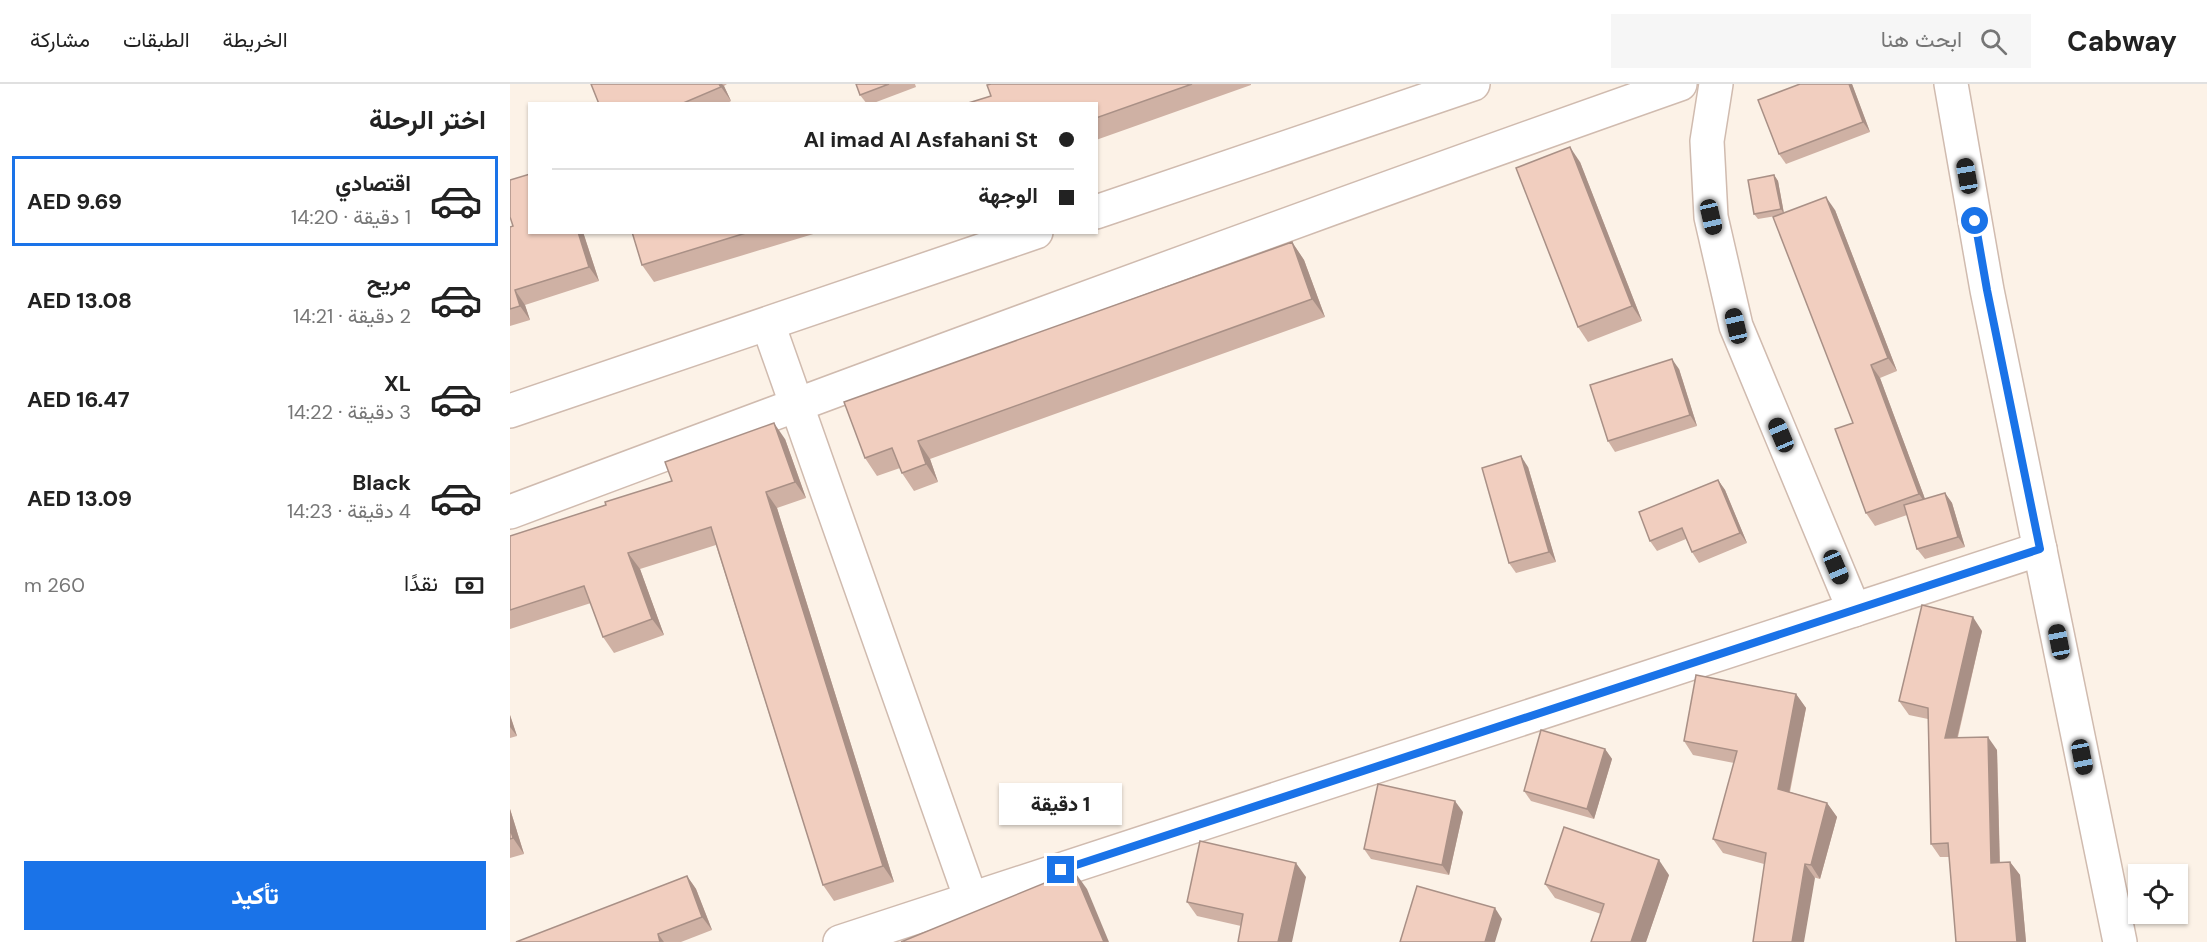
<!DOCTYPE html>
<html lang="ar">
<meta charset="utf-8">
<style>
body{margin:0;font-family:"DM Sans",Vazirmatn,sans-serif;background:#f6f6f6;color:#222;direction:rtl;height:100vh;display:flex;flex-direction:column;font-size:22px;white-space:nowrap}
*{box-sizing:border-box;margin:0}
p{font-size:20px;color:#767676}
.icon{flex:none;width:33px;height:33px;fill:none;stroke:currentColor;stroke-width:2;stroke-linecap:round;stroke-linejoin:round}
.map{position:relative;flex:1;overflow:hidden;direction:ltr}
.sheet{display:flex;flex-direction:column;background:#fff;width:510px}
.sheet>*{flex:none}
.banner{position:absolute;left:18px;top:18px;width:570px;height:132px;border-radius:0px;box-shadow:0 2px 4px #0004;direction:rtl;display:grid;align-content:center;height:132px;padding:0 24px;background:#fff}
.tools{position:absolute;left:1618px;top:780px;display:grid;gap:12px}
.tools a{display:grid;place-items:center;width:60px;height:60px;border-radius:0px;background:#fff;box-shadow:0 2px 4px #0004;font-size:30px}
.end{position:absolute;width:27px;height:27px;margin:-14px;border:8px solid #1a73e8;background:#fff;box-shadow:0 0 0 3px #fff}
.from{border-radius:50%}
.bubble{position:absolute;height:42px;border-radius:0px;background:#fff;box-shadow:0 2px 4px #0004;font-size:20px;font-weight:800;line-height:42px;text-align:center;direction:rtl}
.car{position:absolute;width:18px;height:36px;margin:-18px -9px;border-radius:8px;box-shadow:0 0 4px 2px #0007;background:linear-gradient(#222 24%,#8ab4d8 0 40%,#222 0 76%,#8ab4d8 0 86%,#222 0)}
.banner b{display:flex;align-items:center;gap:21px;height:57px;font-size:22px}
.banner b+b{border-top:2px solid #e0e0e0}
.banner i{width:15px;height:15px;background:#222}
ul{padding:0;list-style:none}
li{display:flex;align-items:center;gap:18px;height:90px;margin:0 12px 9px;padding:0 12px;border:3px solid transparent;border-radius:0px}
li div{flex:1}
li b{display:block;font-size:22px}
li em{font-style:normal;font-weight:800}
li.current{border-color:#1a73e8}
li>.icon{width:54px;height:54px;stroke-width:1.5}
h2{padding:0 24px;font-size:27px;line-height:72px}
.pay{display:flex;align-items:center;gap:15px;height:66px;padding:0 24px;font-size:22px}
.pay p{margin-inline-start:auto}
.cta{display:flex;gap:12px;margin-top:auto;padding:12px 24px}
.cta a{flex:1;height:69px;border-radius:0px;background:#1a73e8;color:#fff;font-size:24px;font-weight:800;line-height:69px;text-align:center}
header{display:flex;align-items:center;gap:36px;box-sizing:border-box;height:84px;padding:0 30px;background:#fff;border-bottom:2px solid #e0e0e0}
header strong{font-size:28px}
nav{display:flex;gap:33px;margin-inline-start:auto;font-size:21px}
.search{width:420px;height:54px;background:#f6f6f6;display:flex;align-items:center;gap:15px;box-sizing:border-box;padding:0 21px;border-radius:0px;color:#767676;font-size:22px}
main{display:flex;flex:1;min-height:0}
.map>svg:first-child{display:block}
</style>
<header>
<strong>Cabway</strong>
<div class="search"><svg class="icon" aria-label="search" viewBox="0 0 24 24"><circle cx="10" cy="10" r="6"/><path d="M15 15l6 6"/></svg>ابحث هنا</div>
<nav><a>الخريطة</a><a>الطبقات</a><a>مشاركة</a></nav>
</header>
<main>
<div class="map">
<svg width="1697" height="858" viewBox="0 0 1697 858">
<rect width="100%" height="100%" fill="#fcf2e7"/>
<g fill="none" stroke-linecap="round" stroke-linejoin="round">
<defs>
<g id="minor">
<path d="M1206,0L1197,57L1201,133L1226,242L1344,526"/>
<path d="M1441,0L1477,206L1610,858"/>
<path d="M586,128L963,0"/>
<path d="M258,240L461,815"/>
<path d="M0,327L526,148"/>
<path d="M0,428C389,282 778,138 1170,0"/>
<path d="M330,858L1530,465"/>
</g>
</defs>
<use href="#minor" stroke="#d0bbaf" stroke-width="36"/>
<use href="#minor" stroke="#fff" stroke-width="33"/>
</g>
<g fill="#cfb1a4">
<path d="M81,0H217L214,2L221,17L216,20H89Z"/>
<path d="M346,0H405L406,3L361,20H357L350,11Z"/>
<path d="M481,0H741V1L586,56V20L481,12Z"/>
<path d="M1342,0L1360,48L1276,80L1269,70Z"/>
<path d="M1070,78L1132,237L1078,258L1068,243Z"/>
<path d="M1264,91L1268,97L1274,129L1325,126L1387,287L1370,294L1415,415L1435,409L1442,419L1455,463L1415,475L1407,465L1397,431L1365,442L1356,429L1343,339L1266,132L1248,135L1244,130Z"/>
<path d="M3,142L20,148H73L89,197L15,221L20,236L0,242V143Z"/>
<path d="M122,148H310L144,198L132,181Z"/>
<path d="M782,158L794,176L815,233L420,375L428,398L404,407L392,389L390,384L367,392L355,374Z"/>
<path d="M1169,285L1187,342L1105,368L1098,357Z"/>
<path d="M275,355L296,414L267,424L384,798L324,817L313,801L206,461L130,485L154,551L104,569L93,553L81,519L0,545V452L96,421Z"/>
<path d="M1018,383L1046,478L1006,489L999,479Z"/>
<path d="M1208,396L1215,406L1237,459L1189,479L1182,468L1176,455L1147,467L1140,457Z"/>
<path d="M1472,547L1448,653L1487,666L1490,779L1500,778L1510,791L1516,858H1446L1440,773H1430L1421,760L1418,635L1399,631L1389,617Z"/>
<path d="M1286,610L1296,624L1280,708L1317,719L1327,733L1310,795L1213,769L1203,755L1224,679L1183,671L1174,657Z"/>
<path d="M0,631L7,652L0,654Z"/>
<path d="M1095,665L1102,675L1084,735L1021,717L1014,707Z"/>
<path d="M0,725L14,770L0,774Z"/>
<path d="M953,728L939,791L861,775L854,765Z"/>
<path d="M1159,791L1136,858H1081L1091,830L1045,814L1035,800Z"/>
<path d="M177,792L186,805L202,846L171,858H6Z"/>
<path d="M796,793L731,842L687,832L677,818Z"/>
</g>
<g fill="#a99086">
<path d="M209,0H212L214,2L221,17Z"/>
<path d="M1339,0H1342L1360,48L1353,38Z"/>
<path d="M1060,63L1070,78L1132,237L1122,222Z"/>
<path d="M1264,91L1268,97L1274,130L1271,125Z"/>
<path d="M1316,113L1325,126L1387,287L1378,274Z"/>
<path d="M68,148H73L89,197L79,183Z"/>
<path d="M782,158L794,176L815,233L802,215Z"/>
<path d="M5,206L15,221L20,236L10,222Z"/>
<path d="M1162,275L1169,285L1187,342L1180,331Z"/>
<path d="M1361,281L1370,294L1418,423L1409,410Z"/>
<path d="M264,339L275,355L296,414L285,398Z"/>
<path d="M408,357L420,375L428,398L416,380Z"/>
<path d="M1011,372L1018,383L1046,478L1039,468Z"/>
<path d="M1208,396L1215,406L1237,459L1230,449Z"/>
<path d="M256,408L267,424L384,798L373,782Z"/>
<path d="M1435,409L1442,419L1455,463L1448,453Z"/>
<path d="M118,469L130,485L154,551L142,535Z"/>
<path d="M1463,533L1472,547L1444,667L1435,654Z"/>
<path d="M1286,610L1296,624L1277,719L1268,705Z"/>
<path d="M0,631L7,652L0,643Z"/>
<path d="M1478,653L1487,666L1490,792L1481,779Z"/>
<path d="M1095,665L1102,675L1084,735L1077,725Z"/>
<path d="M945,717L953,728L939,791L932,781Z"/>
<path d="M1317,719L1327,733L1310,795L1301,781Z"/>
<path d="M0,725L14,770L3,754L0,744Z"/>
<path d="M1149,776L1159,791L1136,858H1121Z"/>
<path d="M1500,778L1510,791L1516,858H1507Z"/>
<path d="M786,779L796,793L782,858H768Z"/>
<path d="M1295,780L1305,794L1294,858H1282Z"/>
<path d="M564,787L577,805L599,858H594Z"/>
<path d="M177,792L186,805L202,846L192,833Z"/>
<path d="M985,824L992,835L985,858H975Z"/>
<path d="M148,850L154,858H150Z"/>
</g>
<g fill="#f1cebf" stroke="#a99086" stroke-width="1.5">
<path d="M81,0H209L211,3L171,20H89Z"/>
<path d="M346,0H379L350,11Z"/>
<path d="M481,0H682L586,34V20H455L481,12L477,1Z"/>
<path d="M1290,0H1339L1353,38L1269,70L1248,16Z"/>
<path d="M1060,63L1122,222L1068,243L1006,84Z"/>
<path d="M20,90V148H68L79,183L5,206L10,222L0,225V143L3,142L0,133V96Z"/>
<path d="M1264,91L1271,125L1244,130L1238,96Z"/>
<path d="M1316,113L1378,274L1361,281L1409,410L1356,429L1325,345L1343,339L1263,133Z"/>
<path d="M122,148H239L132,181Z"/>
<path d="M782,158L802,215L408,357L416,380L392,389L382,364L355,374L334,318Z"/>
<path d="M1162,275L1180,331L1098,357L1080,301Z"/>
<path d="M264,339L285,398L256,408L373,782L313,801L201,443L118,469L142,535L93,553L74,502L0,526V452L96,421L95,418L162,397L155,378Z"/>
<path d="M1011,372L1039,468L999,479L972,384Z"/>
<path d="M1208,396L1230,449L1182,468L1172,444L1140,457L1129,428Z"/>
<path d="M1435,409L1448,453L1407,465L1394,421Z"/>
<path d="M1412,521L1463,533L1435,654L1478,653L1481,779L1500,778L1507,858H1446L1438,759L1421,760L1418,624L1389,617Z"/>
<path d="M1186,591L1286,610L1268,705L1317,719L1301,781L1295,780L1282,858H1243L1256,769L1203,755L1227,667L1174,657Z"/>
<path d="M1031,646L1095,665L1077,725L1014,707Z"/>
<path d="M868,700L945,717L932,781L854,765Z"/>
<path d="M1054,743L1149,776L1121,858H1081L1094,820L1035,800Z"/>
<path d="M0,744L3,754L0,755Z"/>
<path d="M690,757L786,779L768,858H728L733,830L677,818Z"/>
<path d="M564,787L594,858H391Z"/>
<path d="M177,792L192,833L148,850L150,858H6Z"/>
<path d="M907,802L985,824L975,858H890Z"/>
</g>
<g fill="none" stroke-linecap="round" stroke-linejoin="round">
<path stroke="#1a73e8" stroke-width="8" d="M551,786L1530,465L1477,206L1465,137"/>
</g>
</svg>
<div class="tools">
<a><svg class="icon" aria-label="locate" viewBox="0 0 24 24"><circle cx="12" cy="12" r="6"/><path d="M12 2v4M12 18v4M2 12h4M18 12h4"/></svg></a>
</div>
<i class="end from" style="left:1465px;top:137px"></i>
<i class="end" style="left:551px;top:786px"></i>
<div class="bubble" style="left:489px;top:699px;width:123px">1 دقيقة</div>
<i class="car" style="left:1457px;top:92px;rotate:350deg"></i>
<i class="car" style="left:1201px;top:133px;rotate:167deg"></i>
<i class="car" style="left:1226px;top:242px;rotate:347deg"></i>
<i class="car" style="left:1271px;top:351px;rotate:337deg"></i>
<i class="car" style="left:1326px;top:483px;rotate:157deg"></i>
<i class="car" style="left:1549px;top:558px;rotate:349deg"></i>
<i class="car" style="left:1572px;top:673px;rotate:169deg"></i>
<div class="banner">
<b><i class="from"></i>Al imad Al Asfahani St</b>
<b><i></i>الوجهة</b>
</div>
</div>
<section class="sheet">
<h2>اختر الرحلة</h2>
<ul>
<li class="current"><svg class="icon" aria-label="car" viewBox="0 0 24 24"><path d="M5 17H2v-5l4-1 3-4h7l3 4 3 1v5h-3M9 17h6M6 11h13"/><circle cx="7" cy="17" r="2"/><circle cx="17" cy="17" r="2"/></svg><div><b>اقتصادي</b><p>1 دقيقة · 14:20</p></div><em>AED 9.69</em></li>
<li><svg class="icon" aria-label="car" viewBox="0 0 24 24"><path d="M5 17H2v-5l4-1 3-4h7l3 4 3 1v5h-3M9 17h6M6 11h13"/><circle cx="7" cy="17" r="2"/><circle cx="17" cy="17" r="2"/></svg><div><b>مريح</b><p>2 دقيقة · 14:21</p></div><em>AED 13.08</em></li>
<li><svg class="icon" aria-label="car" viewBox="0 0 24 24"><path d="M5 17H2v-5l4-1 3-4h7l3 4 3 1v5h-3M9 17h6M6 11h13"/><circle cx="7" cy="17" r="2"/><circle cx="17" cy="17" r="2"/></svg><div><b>XL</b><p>3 دقيقة · 14:22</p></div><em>AED 16.47</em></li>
<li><svg class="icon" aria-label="car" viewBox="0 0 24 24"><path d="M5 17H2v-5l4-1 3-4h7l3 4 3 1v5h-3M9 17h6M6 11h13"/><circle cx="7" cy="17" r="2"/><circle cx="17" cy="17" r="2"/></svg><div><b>Black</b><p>4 دقيقة · 14:23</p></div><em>AED 13.09</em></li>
</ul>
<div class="pay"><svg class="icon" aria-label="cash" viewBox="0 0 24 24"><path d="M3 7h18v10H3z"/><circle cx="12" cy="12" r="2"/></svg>نقدًا<p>260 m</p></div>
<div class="cta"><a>تأكيد</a></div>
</section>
</main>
